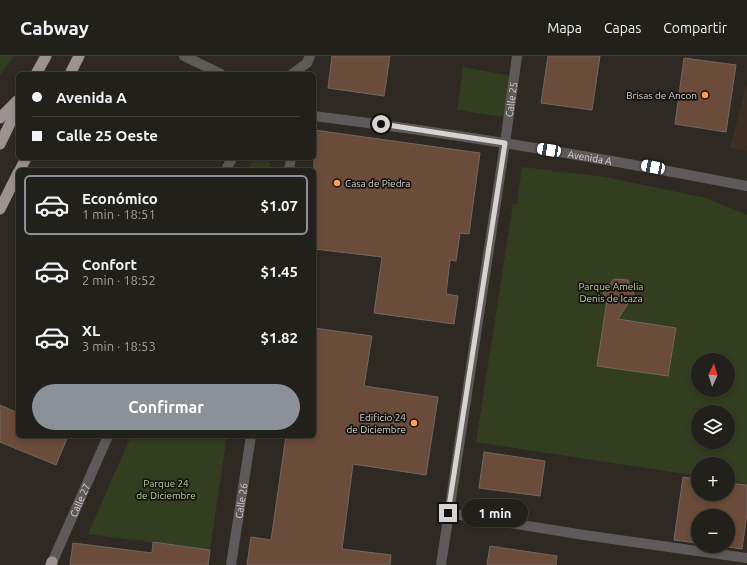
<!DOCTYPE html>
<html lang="es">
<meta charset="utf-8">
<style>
body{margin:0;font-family:Ubuntu,sans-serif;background:#2a2823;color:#f1f3f6;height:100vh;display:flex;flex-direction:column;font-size:15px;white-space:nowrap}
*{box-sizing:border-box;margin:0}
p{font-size:13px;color:#a2a3a2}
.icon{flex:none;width:22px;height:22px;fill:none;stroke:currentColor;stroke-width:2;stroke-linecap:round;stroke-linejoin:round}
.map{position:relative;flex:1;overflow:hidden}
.drawer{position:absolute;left:16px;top:112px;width:300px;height:270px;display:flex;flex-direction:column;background:#22201a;border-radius:6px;box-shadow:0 2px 6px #0003,0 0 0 1px #3f3e39}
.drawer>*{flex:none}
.hud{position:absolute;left:16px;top:16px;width:300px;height:88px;border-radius:6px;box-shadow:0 2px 6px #0003,0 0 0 1px #3f3e39;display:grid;align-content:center;height:88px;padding:0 16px;background:#22201a}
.needle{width:26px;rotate:4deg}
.fabs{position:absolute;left:691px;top:297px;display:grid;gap:8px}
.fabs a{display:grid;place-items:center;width:44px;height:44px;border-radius:50%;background:#22201a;box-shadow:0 2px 6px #0003,0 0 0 1px #3f3e39;font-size:20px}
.end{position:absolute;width:18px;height:18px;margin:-9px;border:5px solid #d6d4d0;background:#111;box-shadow:0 0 0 2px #111}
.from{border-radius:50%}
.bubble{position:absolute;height:28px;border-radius:14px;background:#22201a;box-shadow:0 2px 6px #0003,0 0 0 1px #3f3e39;font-size:13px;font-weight:700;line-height:28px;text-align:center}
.car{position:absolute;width:12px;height:24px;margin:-12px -6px;border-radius:5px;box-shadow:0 0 3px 1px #0007;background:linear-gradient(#fff 24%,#345 0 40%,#fff 0 76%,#345 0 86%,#fff 0)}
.hud b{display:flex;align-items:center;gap:14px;height:38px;font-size:15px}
.hud b+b{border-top:1px solid #3f3e39}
.hud i{width:10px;height:10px;background:#f1f3f6}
ul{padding:7px 0 0;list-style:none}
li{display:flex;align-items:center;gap:12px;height:60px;margin:0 8px 6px;padding:0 8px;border:2px solid transparent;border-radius:6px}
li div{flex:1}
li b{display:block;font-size:15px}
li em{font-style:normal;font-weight:700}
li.current{border-color:#8c9099}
li>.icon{width:36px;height:36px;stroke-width:1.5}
.button{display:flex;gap:8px;margin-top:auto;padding:8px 16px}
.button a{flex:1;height:46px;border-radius:24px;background:#8c9099;color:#fff;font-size:16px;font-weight:700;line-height:46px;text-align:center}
header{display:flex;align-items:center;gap:24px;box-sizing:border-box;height:56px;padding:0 20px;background:#22201a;border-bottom:1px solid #3f3e39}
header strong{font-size:19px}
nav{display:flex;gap:22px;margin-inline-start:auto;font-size:14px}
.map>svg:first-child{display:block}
</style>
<header>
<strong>Cabway</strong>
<nav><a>Mapa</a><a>Capas</a><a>Compartir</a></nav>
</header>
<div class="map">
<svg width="747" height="509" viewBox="0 0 747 509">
<rect width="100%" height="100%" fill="#2e2a23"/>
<path fill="#3f2e24" d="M747,27V95L730,92Z"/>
<g fill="#333d1f" fill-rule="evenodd">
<path d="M0,0H14L0,19Z"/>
<path d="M463,11L511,20L504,61L457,54Z"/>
<path d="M254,102H270L269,114H248Z"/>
<path d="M522,111L606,121L706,142L747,159V428L728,425V408H698V420L476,386L513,148H517ZM698,304H728V334H698ZM698,356H728V386H698Z"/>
<path d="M131,380H227L210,494L88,478Z"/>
</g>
<g fill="#6b4b39" stroke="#716863">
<path d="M332,0H390L384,40L328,32Z"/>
<path d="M548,0H600L592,54L541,47Z"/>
<path d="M684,2L736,9L726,76L675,68Z"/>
<path d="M314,74L480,97L469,178L460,177L456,205L450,204L446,238L458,240L454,268L374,257L382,201L314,193Z"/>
<path d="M614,223L628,224L634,238L618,263L676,272L668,320L597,310L607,244L603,236Z"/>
<path d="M314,272L372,280L364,330L438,341L426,419L353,408L342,493L391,499L390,509H247L251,481L271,484L286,380H314Z"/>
<path d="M0,349L18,357V380H68L56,409L0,386Z"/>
<path d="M484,396L545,405L540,440L479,432Z"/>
<path d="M683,421L698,423V438H728V427L747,429V457L742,493L728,491V460H698V487L674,484Z"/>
<path d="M153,486L210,494L208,509H70L73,487L152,497Z"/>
<path d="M490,490L557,500L556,509H487Z"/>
</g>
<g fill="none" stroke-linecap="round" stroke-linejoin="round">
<g stroke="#5f5a5a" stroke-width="10">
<path d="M292,18L307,7L310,0"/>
<path d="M226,114L232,102"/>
<path d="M289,114L291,102"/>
<path d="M448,457L584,479L747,502"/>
<path id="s1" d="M51,509L108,380"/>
<path id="s2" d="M231,509L251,380"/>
<path d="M441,509L505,87"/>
</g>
<g stroke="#5f5a5a" stroke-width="10">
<path d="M184,0L221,18"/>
<path id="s3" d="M314,60C459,78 603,102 747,130"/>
<path id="s4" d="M505,87L517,0"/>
</g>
<g stroke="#9c9291" stroke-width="11">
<path d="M36,18L46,0"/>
<path d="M70,18L79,0"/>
<path d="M0,62L18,44"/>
<path d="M0,88L18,51"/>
<path d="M20,114L26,102"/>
<path d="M0,153L18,117"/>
<path d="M51,509L52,506"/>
</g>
</g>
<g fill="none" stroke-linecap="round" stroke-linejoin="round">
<path stroke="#d6d4d0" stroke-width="5" d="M381,68L505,87L448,457"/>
</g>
<g fill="#fe9c58" stroke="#151310" stroke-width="1.5">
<circle cx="705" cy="39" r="4"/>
<circle cx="337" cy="127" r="4"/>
<circle cx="414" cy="367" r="4"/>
</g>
<g text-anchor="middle" stroke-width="3.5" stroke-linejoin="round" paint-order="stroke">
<g font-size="10" fill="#d6d4d0" stroke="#151310" text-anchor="end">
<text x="697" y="43">Brisas de Ancon</text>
<text x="345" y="131" text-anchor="start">Casa de Piedra</text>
<text x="406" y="365">Edificio 24<tspan x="406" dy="12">de Diciembre</tspan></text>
</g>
<g font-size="10" fill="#d6d4d0" stroke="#151310">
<text dy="4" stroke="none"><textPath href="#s4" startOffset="44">Calle 25</textPath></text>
<text dy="4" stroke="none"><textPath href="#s3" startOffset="279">Avenida A</textPath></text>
<text dy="4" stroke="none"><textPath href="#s1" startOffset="71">Calle 27</textPath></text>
<text dy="4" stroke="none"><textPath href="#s2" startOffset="65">Calle 26</textPath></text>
</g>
<g font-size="10" fill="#bdd398" stroke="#151310">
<text x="611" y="234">Parque Amelia<tspan x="611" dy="12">Denis de Icaza</tspan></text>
<text x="166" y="431">Parque 24<tspan x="166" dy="12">de Diciembre</tspan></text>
</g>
</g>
</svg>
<div class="fabs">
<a><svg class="needle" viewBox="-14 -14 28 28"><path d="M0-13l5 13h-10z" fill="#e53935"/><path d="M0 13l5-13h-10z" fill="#a2a3a2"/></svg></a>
<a><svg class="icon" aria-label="layers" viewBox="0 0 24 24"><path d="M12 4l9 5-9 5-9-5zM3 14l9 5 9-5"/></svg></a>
<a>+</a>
<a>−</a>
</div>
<i class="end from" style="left:381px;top:68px"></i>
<i class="end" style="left:448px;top:457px"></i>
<div class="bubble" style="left:462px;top:443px;width:66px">1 min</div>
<i class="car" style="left:549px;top:94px;rotate:279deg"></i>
<i class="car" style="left:653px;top:111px;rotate:281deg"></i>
<div class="hud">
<b><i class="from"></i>Avenida A</b>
<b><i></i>Calle 25 Oeste</b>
</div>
<section class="drawer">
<ul>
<li class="current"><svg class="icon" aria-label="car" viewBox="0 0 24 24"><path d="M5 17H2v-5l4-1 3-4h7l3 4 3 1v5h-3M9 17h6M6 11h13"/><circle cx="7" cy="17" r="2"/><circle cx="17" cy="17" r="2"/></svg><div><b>Económico</b><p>1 min · 18:51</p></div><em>$1.07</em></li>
<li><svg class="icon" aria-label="car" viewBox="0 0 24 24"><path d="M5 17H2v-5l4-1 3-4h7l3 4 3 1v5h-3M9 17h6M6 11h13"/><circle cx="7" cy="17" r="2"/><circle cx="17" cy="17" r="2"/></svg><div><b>Confort</b><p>2 min · 18:52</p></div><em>$1.45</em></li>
<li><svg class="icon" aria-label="car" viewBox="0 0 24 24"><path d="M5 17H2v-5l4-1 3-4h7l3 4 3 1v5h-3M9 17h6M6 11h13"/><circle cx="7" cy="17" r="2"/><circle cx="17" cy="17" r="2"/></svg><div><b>XL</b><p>3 min · 18:53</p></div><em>$1.82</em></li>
</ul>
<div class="button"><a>Confirmar</a></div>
</section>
</div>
